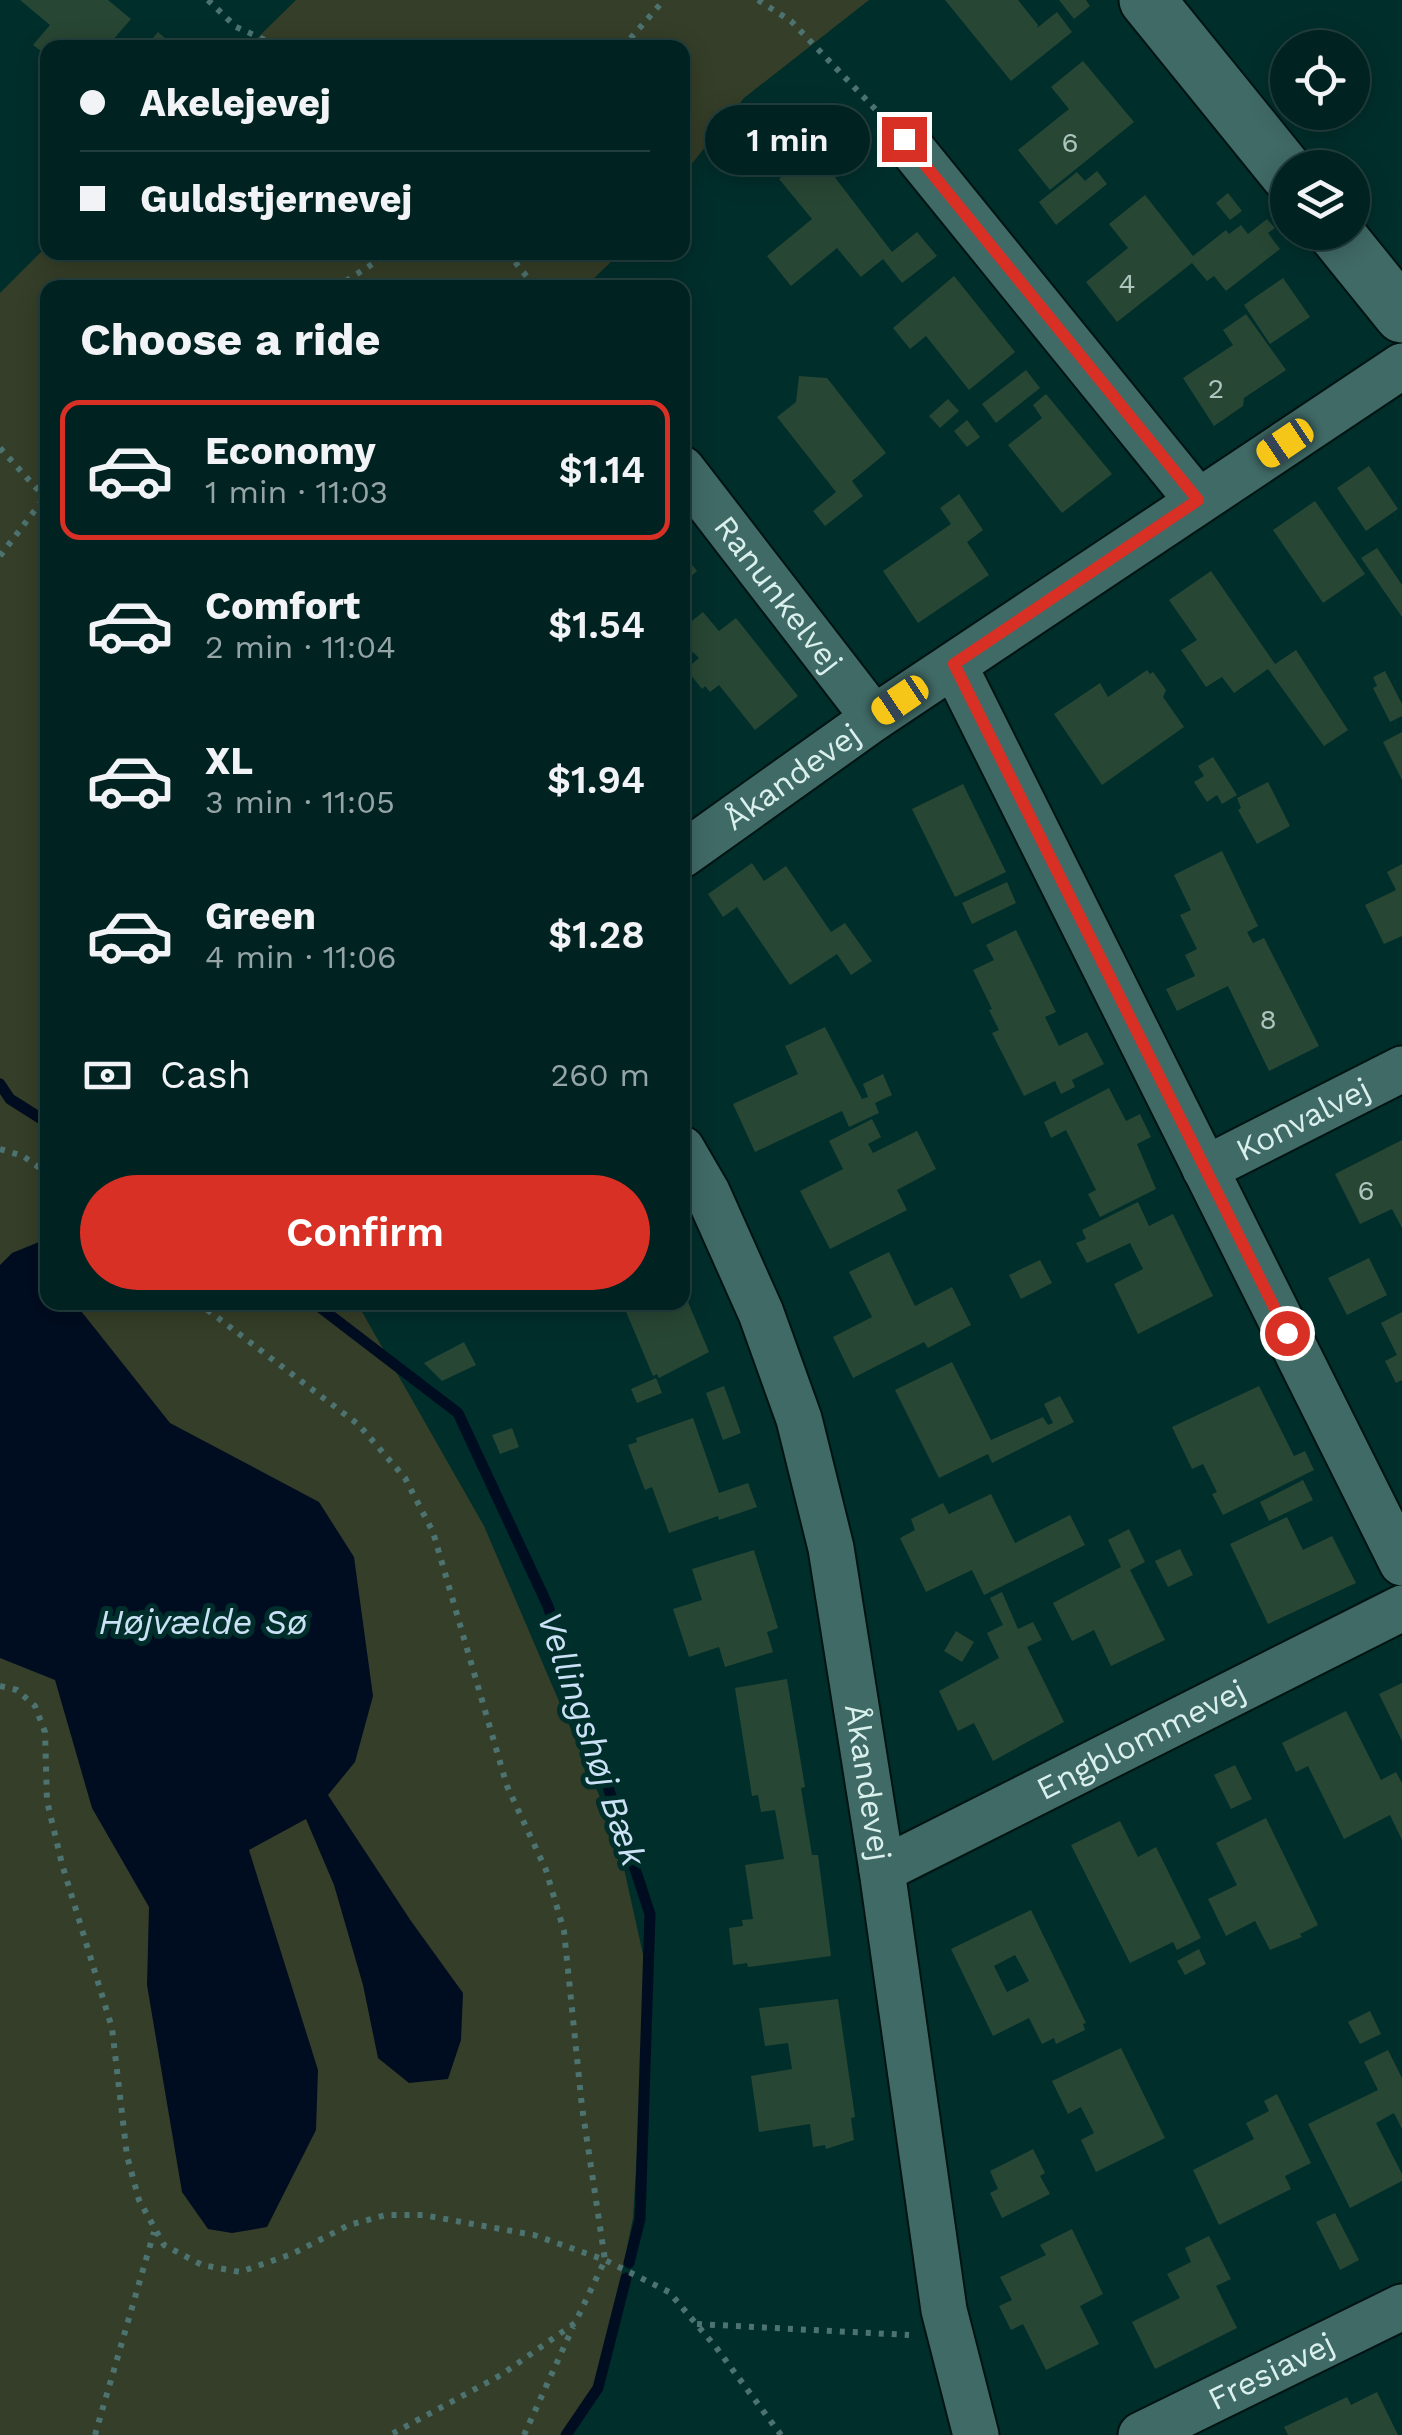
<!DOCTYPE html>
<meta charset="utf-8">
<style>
body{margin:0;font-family:"Work Sans",sans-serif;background:#0e2f2d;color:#f1f3f6;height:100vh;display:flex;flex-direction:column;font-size:38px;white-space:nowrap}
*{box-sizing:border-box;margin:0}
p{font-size:32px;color:#95a4a5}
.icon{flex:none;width:55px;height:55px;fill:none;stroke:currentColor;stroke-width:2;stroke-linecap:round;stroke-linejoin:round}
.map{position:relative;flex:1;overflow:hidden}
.drawer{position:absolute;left:40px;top:280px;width:650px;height:1030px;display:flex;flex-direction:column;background:#002220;border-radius:20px;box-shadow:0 5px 25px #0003,0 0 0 2px #223f3e}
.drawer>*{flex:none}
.guide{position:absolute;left:40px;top:40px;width:650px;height:220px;border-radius:20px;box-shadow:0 5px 25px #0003,0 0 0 2px #223f3e;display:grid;align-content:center;height:220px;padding:0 40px;background:#002220}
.tools{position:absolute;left:1270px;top:30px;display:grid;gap:20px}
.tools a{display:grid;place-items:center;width:100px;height:100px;border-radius:50%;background:#002220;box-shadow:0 5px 25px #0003,0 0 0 2px #223f3e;font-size:50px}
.end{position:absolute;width:45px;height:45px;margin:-22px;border:12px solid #d93025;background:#fff;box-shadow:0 0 0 5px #fff}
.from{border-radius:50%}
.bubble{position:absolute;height:70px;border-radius:35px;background:#002220;box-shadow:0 5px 25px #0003,0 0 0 2px #223f3e;font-size:32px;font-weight:600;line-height:70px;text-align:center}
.car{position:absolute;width:30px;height:60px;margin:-30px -15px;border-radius:12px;box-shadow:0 0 8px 2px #0007;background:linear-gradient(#f5c518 24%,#345 0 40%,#f5c518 0 76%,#345 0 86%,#f5c518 0)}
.guide b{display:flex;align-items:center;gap:35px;height:95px;font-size:38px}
.guide b+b{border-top:2px solid #223f3e}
.guide i{width:25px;height:25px;background:#f1f3f6}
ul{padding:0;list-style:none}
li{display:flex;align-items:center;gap:30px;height:140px;margin:0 20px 15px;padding:0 20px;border:5px solid transparent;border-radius:20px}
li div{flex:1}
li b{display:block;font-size:38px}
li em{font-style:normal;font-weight:600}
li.selected{border-color:#d93025}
li>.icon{width:90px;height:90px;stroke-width:1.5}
h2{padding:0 40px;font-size:45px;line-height:120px}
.pay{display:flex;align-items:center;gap:25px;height:110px;padding:0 40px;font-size:38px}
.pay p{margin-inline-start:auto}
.action{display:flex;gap:20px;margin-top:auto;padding:20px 40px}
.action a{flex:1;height:115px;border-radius:60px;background:#d93025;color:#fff;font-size:40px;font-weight:600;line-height:115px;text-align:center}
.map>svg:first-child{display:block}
</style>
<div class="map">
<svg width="1402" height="2435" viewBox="0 0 1402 2435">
<rect width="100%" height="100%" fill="#002e2b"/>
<g fill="#353e28">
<path d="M296,0H869L744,98L683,175L682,48L248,47Z"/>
<path d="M47,246L48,252L620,253L585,287L48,288V1302L357,1303L484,1526L617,1837L648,1977L633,2218L598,2388L566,2435H0V293Z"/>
</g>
<path fill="#000d20" d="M44,1240L47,1244L48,1302L80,1303L81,1311L170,1423L319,1502L354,1557L373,1696L355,1762L328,1795L411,1921L463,1993L461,2040L448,2079L409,2083L378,2058L363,1985L334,1885L306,1819L249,1850L318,2070L316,2130L267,2227L232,2233L208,2229L182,2192L147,1985L149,1907L92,1808L55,1680L0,1658V1265L12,1253Z"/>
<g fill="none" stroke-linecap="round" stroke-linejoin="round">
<g stroke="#000d20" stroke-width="11">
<path d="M0,1084L10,1099L48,1123"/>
<path d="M313,1302L458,1413L548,1606L650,1914L640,2219L629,2263"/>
<path d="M566,2435L598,2388L626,2278"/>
</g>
</g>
<g fill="#284634" fill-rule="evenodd">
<path d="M20,0H108L131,19L106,48H48V56L33,45L50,25Z"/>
<path d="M945,0H1018L1038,25L1037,28L1057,12L1072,32L1011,81Z"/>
<path d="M1059,0H1086L1090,6L1074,19Z"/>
<path d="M158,32L172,44L169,48H144Z"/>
<path d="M1083,61L1134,122L1050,190L1018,150L1069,109L1051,87Z"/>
<path d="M814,150L892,252L917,232L937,256L902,283L883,259L861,277L837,248L791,286L767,256L812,219L779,179Z"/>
<path d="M1097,171L1107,184L1056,225L1039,202L1077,172L1085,181Z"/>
<path d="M1228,193L1242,211L1230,220L1216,203Z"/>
<path d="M1145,195L1193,256L1226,230L1229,234L1241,225L1248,234L1267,219L1275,228L1268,233L1280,249L1226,291L1214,276L1207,281L1192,263L1117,322L1086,282L1128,248L1109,224Z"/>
<path d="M954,276L1015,352L969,390L926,336L910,349L893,328Z"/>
<path d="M1283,278L1310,317L1270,344L1244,305Z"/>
<path d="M1246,314L1286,370L1244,398L1243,406L1214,426L1183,378L1233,345L1223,330Z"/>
<path d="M1026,370L1040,388L996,423L982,404Z"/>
<path d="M799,376L827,378L886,453L852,481L863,496L825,526L813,511L836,492L777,417L796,402Z"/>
<path d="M1046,394L1112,474L1062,513L1008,445L1042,418L1033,405Z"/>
<path d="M948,399L959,411L940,428L929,416Z"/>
<path d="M967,420L980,437L967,447L954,431Z"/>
<path d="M1369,466L1398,509L1366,531L1337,488Z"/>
<path d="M959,494L983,530L967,542L989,575L918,623L883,571L951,524L940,508Z"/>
<path d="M1315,501L1365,574L1323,603L1273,530Z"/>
<path d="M1377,548L1402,585V617L1361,558Z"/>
<path d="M682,553L697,571L687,580L690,584L682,589Z"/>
<path d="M1211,571L1275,664L1296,650L1348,730L1324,746L1268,669L1234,693L1222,677L1206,687L1181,650L1197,640L1169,600Z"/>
<path d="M703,612L719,631L736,618L798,696L755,730L719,685L710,692L705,686L702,689L686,669L699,658L693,652L682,660V629Z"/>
<path d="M1147,670L1150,674L1153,672L1166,690L1163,697L1184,727L1102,785L1054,714L1100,683L1108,697Z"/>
<path d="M1385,671L1402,704V716L1390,722L1373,688L1377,686L1373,677Z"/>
<path d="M1402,732V780L1383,742Z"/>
<path d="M1213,757L1237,795L1222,804L1217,795L1207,802L1194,782L1204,776L1198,766Z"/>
<path d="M1268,782L1290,826L1257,844L1238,810L1241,808L1237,798Z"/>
<path d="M963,784L1006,872L955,897L912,809Z"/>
<path d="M1222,851L1258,926L1247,932L1253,943L1264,938L1319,1046L1269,1071L1228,986L1177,1011L1166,989L1195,976L1185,955L1197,949L1180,915L1191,910L1174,875Z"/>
<path d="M752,863L764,881L786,866L831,932L845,923L872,961L851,975L837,954L790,985L737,907L723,917L708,894Z"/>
<path d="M1402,864V936L1384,944L1365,905L1396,890L1387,872Z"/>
<path d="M1007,882L1016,903L972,924L962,903Z"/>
<path d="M1016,930L1056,1012L1045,1017L1059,1046L1087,1032L1104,1064L1072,1080L1075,1087L1061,1094L1055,1081L1024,1096L992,1033L999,1030L989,1010L992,1009L973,970L994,960L986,945Z"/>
<path d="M825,1027L862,1099L868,1097L863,1084L883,1074L892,1095L875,1103L879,1113L849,1127L842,1111L755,1152L733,1104L798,1074L785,1046Z"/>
<path d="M1109,1088L1126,1121L1140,1114L1151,1137L1137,1144L1156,1189L1100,1217L1088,1194L1096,1190L1066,1130L1051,1138L1044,1122Z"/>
<path d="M872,1119L881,1137L868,1144L873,1153L917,1131L936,1169L897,1190L907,1210L830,1249L800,1191L843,1169L829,1141Z"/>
<path d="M1402,1140V1228L1392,1209L1360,1224L1335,1174Z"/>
<path d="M1138,1202L1149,1226L1173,1214L1213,1296L1138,1334L1114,1284L1143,1269L1130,1243L1087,1263L1076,1243L1086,1239L1082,1230Z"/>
<path d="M889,1252L915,1306L952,1287L971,1325L928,1348L924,1342L853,1378L833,1337L872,1317L849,1272Z"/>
<path d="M1369,1258L1387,1295L1347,1315L1328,1278Z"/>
<path d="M1040,1260L1052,1283L1021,1299L1009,1275Z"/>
<path d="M683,1290L709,1352L659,1378L657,1374L653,1376L622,1302H682Z"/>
<path d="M1402,1312V1380L1396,1383L1385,1361L1397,1355L1381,1323Z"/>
<path d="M464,1342L476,1365L442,1381L424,1363Z"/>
<path d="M952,1362L991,1440L1043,1417L1048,1425L1053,1423L1044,1404L1060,1396L1074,1422L992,1463L988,1454L939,1478L895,1390Z"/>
<path d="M656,1378L662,1393L637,1403L631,1389Z"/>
<path d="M724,1386L741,1433L723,1440L706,1393Z"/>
<path d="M1259,1386L1294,1456L1305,1451L1314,1470L1223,1515L1212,1494L1217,1492L1203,1464L1192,1469L1172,1427Z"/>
<path d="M693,1418L719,1493L748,1483L757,1507L719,1520L718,1516L669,1533L652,1487L645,1490L628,1445L637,1442L636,1438Z"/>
<path d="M512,1428L519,1447L500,1454L492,1435Z"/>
<path d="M1303,1480L1313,1500L1269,1521L1260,1502Z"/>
<path d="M991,1494L1015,1543L1070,1515L1085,1545L984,1595L972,1570L926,1592L900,1538L915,1530L911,1519L943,1503L949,1514Z"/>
<path d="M1287,1517L1303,1550L1332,1536L1356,1583L1268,1624L1230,1544Z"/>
<path d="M1129,1529L1145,1562L1130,1570L1165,1640L1111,1666L1094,1630L1072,1641L1053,1603L1121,1567L1108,1540Z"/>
<path d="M1180,1549L1193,1575L1168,1587L1155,1561Z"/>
<path d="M754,1550L778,1628L767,1632L773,1652L725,1667L719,1647L689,1657L673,1609L702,1600L692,1569Z"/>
<path d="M1002,1592L1018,1629L1033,1622L1042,1640L1027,1647L1064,1722L993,1761L974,1723L958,1731L939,1691L999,1658L987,1633L1003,1625L990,1598Z"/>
<path d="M956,1631L974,1642L962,1662L944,1651Z"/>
<path d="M787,1679L805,1787L801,1788L812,1855H818L831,1956L748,1967L747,1963L733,1965L729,1928L743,1926L742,1920L753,1919L745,1865L784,1859L775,1810L761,1812L758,1795L752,1796L735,1688Z"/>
<path d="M1402,1683V1741L1379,1694Z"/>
<path d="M1346,1711L1381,1780L1396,1772L1402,1783V1840L1390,1815L1344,1839L1308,1766L1296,1772L1282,1743Z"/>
<path d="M1235,1765L1252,1799L1231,1809L1214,1775Z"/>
<path d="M1266,1818L1318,1925L1300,1934L1302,1937L1270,1950L1255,1921L1226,1936L1208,1899L1237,1885L1216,1843Z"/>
<path d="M1120,1821L1138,1857L1156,1847L1201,1938L1177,1950L1173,1942L1130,1963L1071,1845Z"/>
<path d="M1031,1910L1086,2023L1083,2024L1085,2030L1056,2044L1054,2038L1042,2044L1029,2018L993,2036L951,1949ZM1015,1955L1029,1981L1007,1992L994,1966Z"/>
<path d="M1199,1949L1206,1964L1185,1975L1177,1961Z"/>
<path d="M838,1999L855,2117L851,2118L854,2140L826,2149L825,2145L813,2147L810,2124L759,2132L751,2076L792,2069L788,2043L765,2046L759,2008Z"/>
<path d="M1370,2011L1381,2034L1360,2044L1348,2022Z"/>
<path d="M1121,2048L1165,2138L1096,2172L1081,2140L1094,2133L1081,2107L1068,2114L1052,2081Z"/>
<path d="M1388,2050L1402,2078V2129L1394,2113L1376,2123L1402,2174V2181L1350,2208L1308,2124L1378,2090L1364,2062Z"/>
<path d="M1277,2094L1311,2163L1285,2176L1291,2189L1219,2225L1193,2170L1254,2139L1246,2123L1269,2111L1264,2101Z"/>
<path d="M1033,2149L1045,2173L1040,2176L1050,2194L1002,2218L990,2193L998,2189L990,2171Z"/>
<path d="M1335,2213L1359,2260L1340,2270L1316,2222Z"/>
<path d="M1072,2229L1103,2294L1080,2306L1099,2344L1046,2370L1023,2324L1011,2330L999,2306L1012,2300L1000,2277L1046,2255L1040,2245Z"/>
<path d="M1209,2236L1231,2279L1216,2286L1237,2328L1155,2369L1132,2322L1180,2298L1167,2274L1191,2262L1185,2248Z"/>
<path d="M1377,2392L1398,2435H1288L1284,2427L1347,2397L1351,2405Z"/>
</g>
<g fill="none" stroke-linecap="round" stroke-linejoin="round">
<defs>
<g id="minor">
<path d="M904,139L1197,500"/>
<path id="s1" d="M682,469L874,718"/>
<path d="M954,665L1402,1563"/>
<path id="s2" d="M682,855L874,718L1402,366"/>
<path id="s3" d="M682,1149L707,1192L761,1313L799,1419L831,1548L882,1870L944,2310L976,2435"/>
<path id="s4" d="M1205,1169L1402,1069"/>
<path id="s5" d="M882,1870L1402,1608"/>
<path id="s6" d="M1141,2435L1402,2307"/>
</g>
<g id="tertiary">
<path d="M1147,0L1288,174"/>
<path d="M1335,232L1402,315"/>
</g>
</defs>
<use href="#minor" stroke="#011412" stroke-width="49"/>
<use href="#tertiary" stroke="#011412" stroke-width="59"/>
<g stroke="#4d7370" stroke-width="6" stroke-dasharray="5 8" stroke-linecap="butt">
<path d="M208,0L236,27L283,48"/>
<path d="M758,0L791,21L877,111"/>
<path d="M622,48L664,0"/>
<path d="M507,252L536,288"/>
<path d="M335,288L391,252"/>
<path d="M0,448L48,501"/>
<path d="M0,556L48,493"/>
<path d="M0,1149L23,1156L48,1174"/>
<path d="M197,1302L359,1425L405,1478L433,1532L507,1786L546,1870L564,1931L582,2107L605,2260L575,2323L501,2375L390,2435"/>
<path d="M0,1686L17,1690L35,1706L45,1732L47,1801L62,1864L112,2028L127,2156L139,2200L164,2245L202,2265L240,2272L292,2254L349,2225L386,2215H423L534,2235L605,2260L669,2292L715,2346L781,2435"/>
<path d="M697,2324L909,2335"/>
<path d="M95,2435L154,2232"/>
<path d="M524,2435L573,2327"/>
</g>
<use href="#minor" stroke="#406a66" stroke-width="45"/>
<use href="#tertiary" stroke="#406a66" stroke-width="55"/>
</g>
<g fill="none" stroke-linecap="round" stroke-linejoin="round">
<path stroke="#d93025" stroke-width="12" d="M904,139L1198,500L954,664L1287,1333"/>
</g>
<g text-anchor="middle" stroke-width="10" stroke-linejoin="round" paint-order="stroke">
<g font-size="28" fill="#aec6bf">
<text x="1070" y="152">6</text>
<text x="1127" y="293">4</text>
<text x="1216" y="398">2</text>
<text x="1268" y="1029">8</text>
<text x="1366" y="1200">6</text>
</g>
<g font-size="32" fill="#daf0ed" stroke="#002e2b">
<text dy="11" stroke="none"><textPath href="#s1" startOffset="158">Ranunkelvej</textPath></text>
<text dy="11" stroke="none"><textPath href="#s2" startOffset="135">Åkandevej</textPath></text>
<text dy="11" stroke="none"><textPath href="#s4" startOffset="110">Konvalvej</textPath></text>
<text dy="11" stroke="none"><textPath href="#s5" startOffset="290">Engblommevej</textPath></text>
<text dy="11" stroke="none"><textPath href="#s3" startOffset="665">Åkandevej</textPath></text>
<text dy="11" stroke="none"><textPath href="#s6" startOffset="145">Fresiavej</textPath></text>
</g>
<g font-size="35" font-style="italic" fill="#cbe1f6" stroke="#002e2b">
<text x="203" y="1634">Højvælde Sø</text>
<text transform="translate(592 1739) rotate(71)" y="12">Vellingshøj Bæk</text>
</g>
</g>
</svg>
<div class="tools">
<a><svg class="icon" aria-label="locate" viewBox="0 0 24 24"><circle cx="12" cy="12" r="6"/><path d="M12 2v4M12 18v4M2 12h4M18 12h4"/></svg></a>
<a><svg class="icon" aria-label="layers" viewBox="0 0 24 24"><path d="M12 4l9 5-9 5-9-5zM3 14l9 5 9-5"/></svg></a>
</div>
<i class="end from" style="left:1287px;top:1333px"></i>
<i class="end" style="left:904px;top:139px"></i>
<div class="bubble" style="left:705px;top:105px;width:165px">1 min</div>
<i class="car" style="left:1285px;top:443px;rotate:236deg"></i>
<i class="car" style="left:900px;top:700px;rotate:236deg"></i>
<div class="guide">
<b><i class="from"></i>Akelejevej</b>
<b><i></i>Guldstjernevej</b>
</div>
<section class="drawer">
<h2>Choose a ride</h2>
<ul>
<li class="selected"><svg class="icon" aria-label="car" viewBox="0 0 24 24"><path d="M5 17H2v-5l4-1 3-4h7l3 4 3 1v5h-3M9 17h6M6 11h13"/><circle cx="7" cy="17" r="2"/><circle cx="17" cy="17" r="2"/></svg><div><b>Economy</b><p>1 min · 11:03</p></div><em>$1.14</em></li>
<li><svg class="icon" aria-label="car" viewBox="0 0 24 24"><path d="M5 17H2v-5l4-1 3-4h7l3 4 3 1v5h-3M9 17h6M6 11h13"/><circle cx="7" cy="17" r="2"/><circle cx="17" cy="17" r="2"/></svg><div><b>Comfort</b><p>2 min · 11:04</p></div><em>$1.54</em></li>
<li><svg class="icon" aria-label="car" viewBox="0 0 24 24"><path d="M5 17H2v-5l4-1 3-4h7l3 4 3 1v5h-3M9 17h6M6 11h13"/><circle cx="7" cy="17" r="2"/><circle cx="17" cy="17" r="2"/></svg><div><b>XL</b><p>3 min · 11:05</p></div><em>$1.94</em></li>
<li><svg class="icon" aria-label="car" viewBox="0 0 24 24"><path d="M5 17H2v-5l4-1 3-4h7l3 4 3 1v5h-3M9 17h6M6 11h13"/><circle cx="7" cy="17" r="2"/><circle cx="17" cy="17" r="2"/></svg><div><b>Green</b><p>4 min · 11:06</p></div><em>$1.28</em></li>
</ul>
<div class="pay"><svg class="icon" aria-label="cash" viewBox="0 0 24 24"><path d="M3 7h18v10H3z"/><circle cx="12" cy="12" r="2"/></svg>Cash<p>260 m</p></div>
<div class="action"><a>Confirm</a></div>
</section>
</div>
